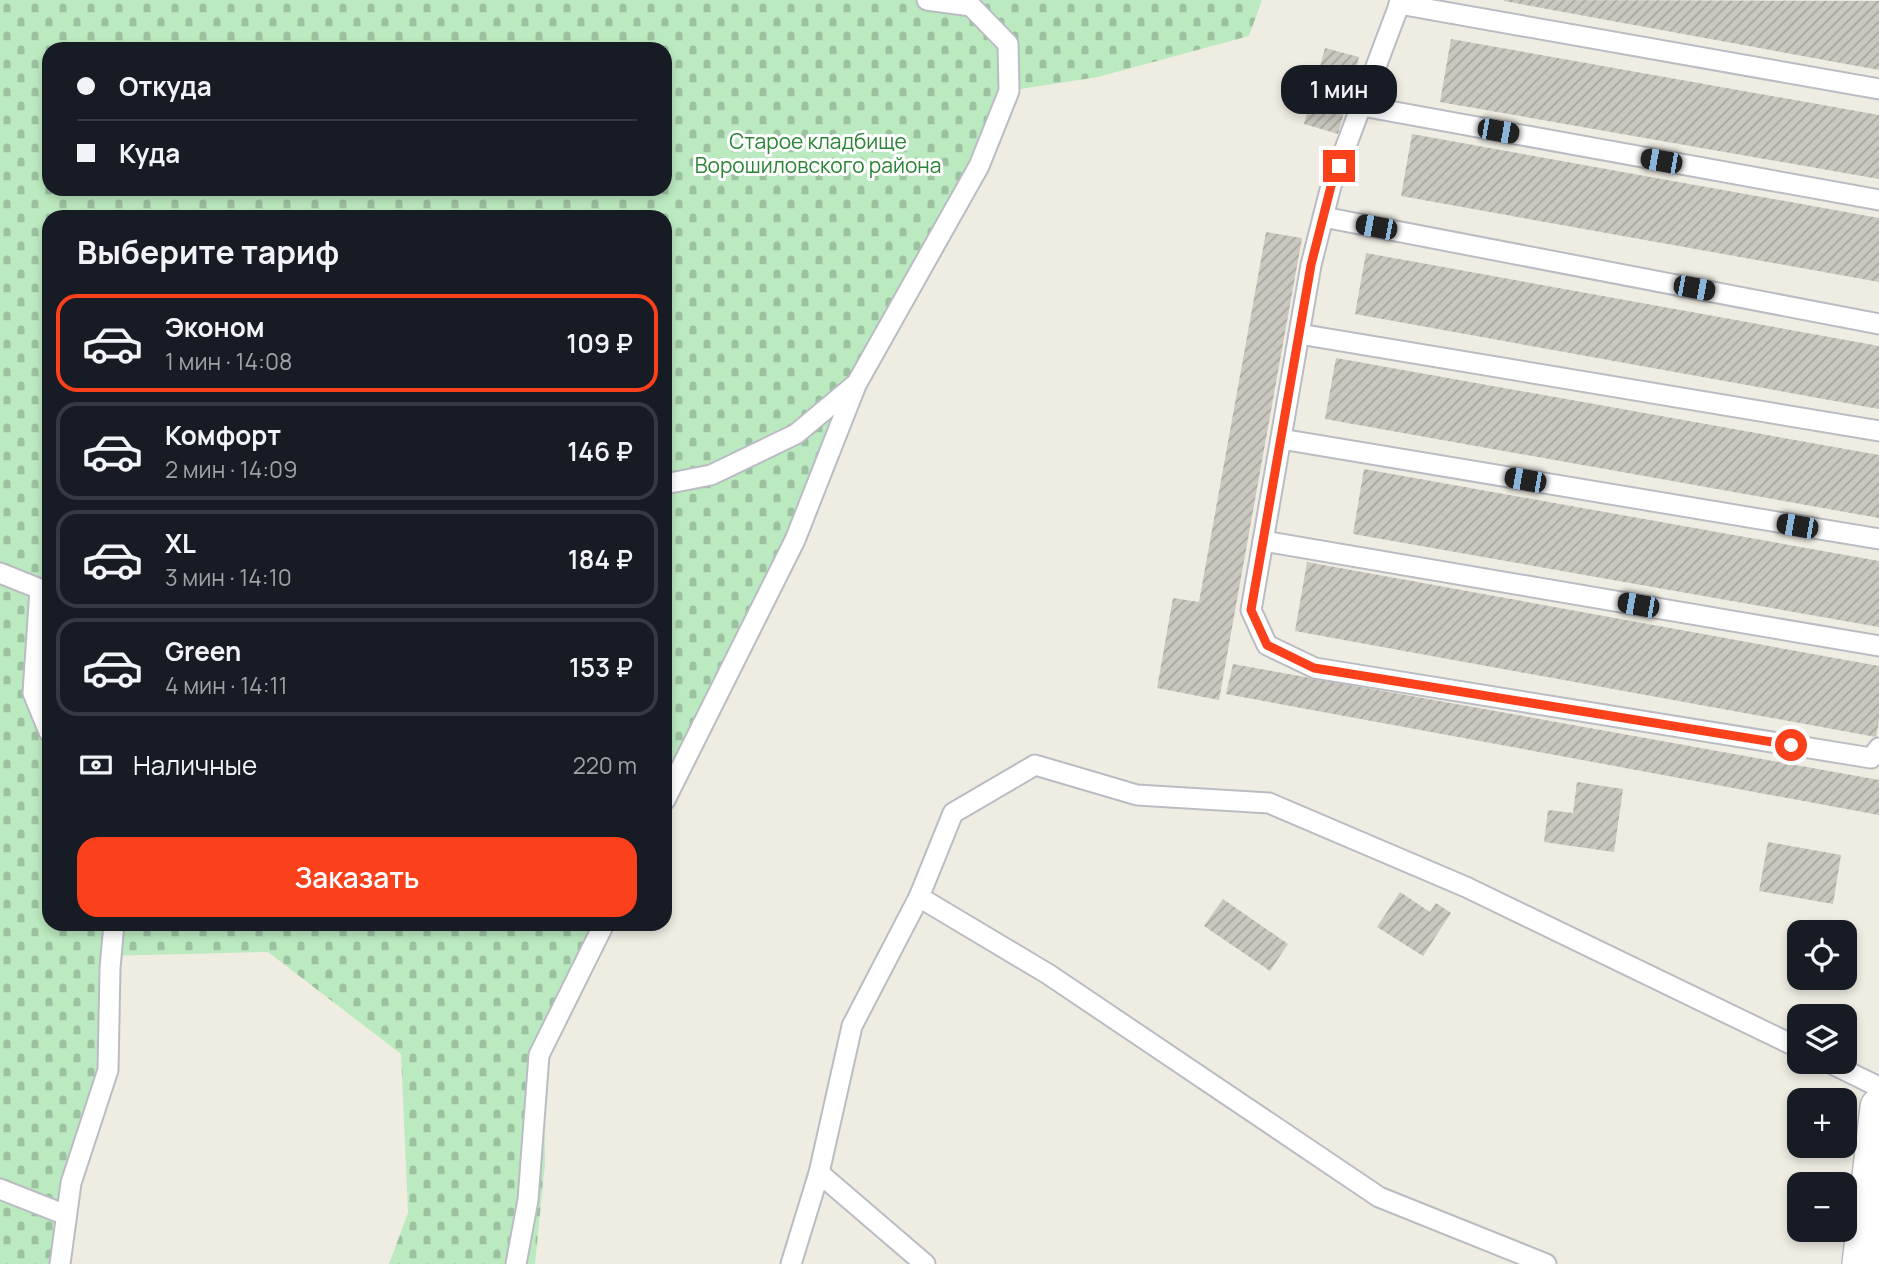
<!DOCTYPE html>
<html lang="ru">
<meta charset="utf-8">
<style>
body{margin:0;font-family:Manrope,sans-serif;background:#242831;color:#f1f3f6;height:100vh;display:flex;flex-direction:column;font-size:26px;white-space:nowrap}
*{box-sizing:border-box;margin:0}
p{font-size:23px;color:#9ea1a6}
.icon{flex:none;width:38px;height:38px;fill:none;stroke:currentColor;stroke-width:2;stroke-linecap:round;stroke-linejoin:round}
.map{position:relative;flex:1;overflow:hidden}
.sheet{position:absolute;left:42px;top:210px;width:630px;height:721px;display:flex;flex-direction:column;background:#171b24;border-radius:21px;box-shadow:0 4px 10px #0003}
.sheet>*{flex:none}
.banner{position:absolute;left:42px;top:42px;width:630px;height:154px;border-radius:21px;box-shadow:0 4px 10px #0003;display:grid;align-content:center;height:154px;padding:0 35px;background:#171b24}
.tools{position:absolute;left:1787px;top:920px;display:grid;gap:14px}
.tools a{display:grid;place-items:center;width:70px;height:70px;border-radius:14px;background:#171b24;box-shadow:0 4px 10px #0003;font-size:35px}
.end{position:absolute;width:32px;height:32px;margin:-16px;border:9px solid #fb411c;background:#fff;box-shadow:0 0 0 4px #fff}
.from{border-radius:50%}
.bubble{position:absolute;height:49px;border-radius:21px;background:#171b24;box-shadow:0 4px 10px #0003;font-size:23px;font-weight:600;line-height:49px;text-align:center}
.car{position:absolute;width:21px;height:42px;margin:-21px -10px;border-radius:9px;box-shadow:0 0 5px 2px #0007;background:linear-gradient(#222 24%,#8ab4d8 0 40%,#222 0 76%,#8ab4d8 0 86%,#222 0)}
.banner b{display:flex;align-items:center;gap:24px;height:66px;font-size:26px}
.banner b+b{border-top:2px solid #363941}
.banner i{width:18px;height:18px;background:#f1f3f6}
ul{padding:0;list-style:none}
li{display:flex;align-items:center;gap:21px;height:98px;margin:0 14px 10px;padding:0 21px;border:4px solid #363941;border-radius:21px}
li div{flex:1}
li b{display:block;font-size:26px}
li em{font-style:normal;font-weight:600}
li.current{border-color:#fb411c}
li>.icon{width:63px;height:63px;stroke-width:1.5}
h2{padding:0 35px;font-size:32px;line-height:84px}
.pay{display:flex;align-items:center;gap:18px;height:77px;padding:0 35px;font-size:26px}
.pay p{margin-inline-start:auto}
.action{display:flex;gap:14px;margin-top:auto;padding:14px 35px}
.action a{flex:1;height:80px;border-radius:21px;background:#fb411c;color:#fff;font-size:28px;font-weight:600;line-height:80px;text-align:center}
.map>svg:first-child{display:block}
</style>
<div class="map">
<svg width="1879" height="1264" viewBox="0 0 1879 1264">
<defs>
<pattern id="cemetery-stones" width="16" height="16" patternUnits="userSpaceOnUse" patternTransform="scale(1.75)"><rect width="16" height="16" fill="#bceac0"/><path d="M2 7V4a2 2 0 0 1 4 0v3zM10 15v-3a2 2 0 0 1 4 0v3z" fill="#9cc1a0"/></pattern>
<pattern id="building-hatch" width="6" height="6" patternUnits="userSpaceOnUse" patternTransform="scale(1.75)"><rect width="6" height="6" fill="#cac7bf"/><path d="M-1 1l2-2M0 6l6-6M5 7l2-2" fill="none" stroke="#a7a59f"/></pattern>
</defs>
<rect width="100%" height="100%" fill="#efede2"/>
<path fill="url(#cemetery-stones)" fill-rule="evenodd" d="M0,0H1262L1249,36L1098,77L1015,90L982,175L868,384L803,543L665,819V217H49V924H612L544,1061L545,1164L535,1264H389L408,1213L401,1054L268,952L104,956L102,1068L55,1264H0ZM49,49H665V189H49Z"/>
<g fill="url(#building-hatch)">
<path d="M1504,0L1879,1V70L1504,1Z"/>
<path d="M1451,39L1879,115V179L1440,102Z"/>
<path d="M1325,48L1359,57L1338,134L1304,124Z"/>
<path d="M1412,134L1879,218V282L1401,196Z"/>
<path d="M1266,232L1302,238L1219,700L1157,688L1173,598L1199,602Z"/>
<path d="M1366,253L1879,346V409L1355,314Z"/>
<path d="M1336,358L1879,455V518L1325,419Z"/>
<path d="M1364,469L1879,561V627L1353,534Z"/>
<path d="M1307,562L1879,666V721L1876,737L1295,631Z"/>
<path d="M1233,664L1879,780V815L1226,694Z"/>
<path d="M1577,782L1623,789L1614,852L1544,842L1548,810L1573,813Z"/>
<path d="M1768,842L1841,855L1833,904L1759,891Z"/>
<path d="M1400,892L1430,912L1436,903L1451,913L1423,956L1377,927Z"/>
<path d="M1223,899L1288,944L1270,971L1204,926Z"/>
</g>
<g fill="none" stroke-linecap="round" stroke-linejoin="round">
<defs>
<g id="lane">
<path d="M1401,0L1331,186L1311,265L1251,610L1267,645L1315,668L1871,758L1879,748"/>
<path d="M1399,4L1879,89"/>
<path d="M1362,106L1879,200"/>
<path d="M1323,217L1879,324"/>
<path d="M1299,334L1879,431"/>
<path d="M1281,439L1879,539"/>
<path d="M665,484L711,475L796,434L857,383L979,166L1009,91L1008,44L971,6L927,0"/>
<path d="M1263,541L1879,646"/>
<path d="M0,573L40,589L33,693L49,732"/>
<path d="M665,800L795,540L856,385"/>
<path d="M919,897L1048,974L1379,1197L1546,1264"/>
<path d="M1828,1062L1879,1087"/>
<path d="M819,1173L852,1026L919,897L953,813L1035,765L1137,795L1269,803L1466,887L1799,1048"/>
<path d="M0,1189L66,1215"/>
<path d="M60,1264L71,1183L108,1070L110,968L114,924"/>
<path d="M516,1264L528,1200L539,1055L604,924"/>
<path d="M791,1264L819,1173L925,1264"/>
</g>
<path id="street" d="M1861,1264L1879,1107"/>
</defs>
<use href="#lane" stroke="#babcc3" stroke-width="23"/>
<use href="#street" stroke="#babcc3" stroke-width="40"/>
<use href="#lane" stroke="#fff" stroke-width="19"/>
<use href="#street" stroke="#fff" stroke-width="37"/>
</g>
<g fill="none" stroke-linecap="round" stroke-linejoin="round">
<path stroke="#fb411c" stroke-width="9" d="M1339,166L1331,186L1311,265L1251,610L1267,645L1314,668L1791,745"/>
</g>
<g text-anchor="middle" stroke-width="6" stroke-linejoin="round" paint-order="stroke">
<g font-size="21" fill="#2b8437" stroke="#fff">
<text x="818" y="149">Старое кладбище<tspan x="818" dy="24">Ворошиловского района</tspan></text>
</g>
</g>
</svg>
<div class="tools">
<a><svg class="icon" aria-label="locate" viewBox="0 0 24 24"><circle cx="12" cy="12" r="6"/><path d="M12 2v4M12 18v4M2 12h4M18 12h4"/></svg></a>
<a><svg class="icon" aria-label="layers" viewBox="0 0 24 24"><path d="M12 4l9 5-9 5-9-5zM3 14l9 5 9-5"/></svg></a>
<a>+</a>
<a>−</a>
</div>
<i class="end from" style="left:1791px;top:745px"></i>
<i class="end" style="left:1339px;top:166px"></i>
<div class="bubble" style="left:1281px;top:65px;width:116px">1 мин</div>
<i class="car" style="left:1498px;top:131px;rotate:100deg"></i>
<i class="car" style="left:1661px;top:161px;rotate:280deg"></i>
<i class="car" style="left:1376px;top:227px;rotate:281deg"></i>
<i class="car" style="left:1694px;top:288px;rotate:101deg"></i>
<i class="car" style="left:1525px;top:480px;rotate:280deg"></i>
<i class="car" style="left:1797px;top:526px;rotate:280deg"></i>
<i class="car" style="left:1638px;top:605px;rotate:280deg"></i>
<div class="banner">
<b><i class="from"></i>Откуда</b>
<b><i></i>Куда</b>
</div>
<section class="sheet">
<h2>Выберите тариф</h2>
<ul>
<li class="current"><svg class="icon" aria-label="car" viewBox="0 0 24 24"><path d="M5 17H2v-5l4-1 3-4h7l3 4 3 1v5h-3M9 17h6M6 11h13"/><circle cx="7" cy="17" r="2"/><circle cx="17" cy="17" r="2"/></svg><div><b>Эконом</b><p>1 мин · 14:08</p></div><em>109 ₽</em></li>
<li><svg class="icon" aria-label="car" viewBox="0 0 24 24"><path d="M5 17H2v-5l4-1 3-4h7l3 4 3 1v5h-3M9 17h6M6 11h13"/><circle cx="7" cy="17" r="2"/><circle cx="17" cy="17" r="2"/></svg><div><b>Комфорт</b><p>2 мин · 14:09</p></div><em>146 ₽</em></li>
<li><svg class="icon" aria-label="car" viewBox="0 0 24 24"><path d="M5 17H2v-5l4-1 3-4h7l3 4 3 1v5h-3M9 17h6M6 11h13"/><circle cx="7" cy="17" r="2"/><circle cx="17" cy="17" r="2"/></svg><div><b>XL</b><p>3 мин · 14:10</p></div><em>184 ₽</em></li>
<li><svg class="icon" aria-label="car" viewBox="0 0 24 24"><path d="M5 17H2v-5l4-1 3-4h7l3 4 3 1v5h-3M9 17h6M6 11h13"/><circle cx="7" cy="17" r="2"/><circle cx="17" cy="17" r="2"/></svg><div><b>Green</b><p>4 мин · 14:11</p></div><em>153 ₽</em></li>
</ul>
<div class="pay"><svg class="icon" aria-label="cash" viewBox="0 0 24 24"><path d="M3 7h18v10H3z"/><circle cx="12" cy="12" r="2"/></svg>Наличные<p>220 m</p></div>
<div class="action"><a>Заказать</a></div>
</section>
</div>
